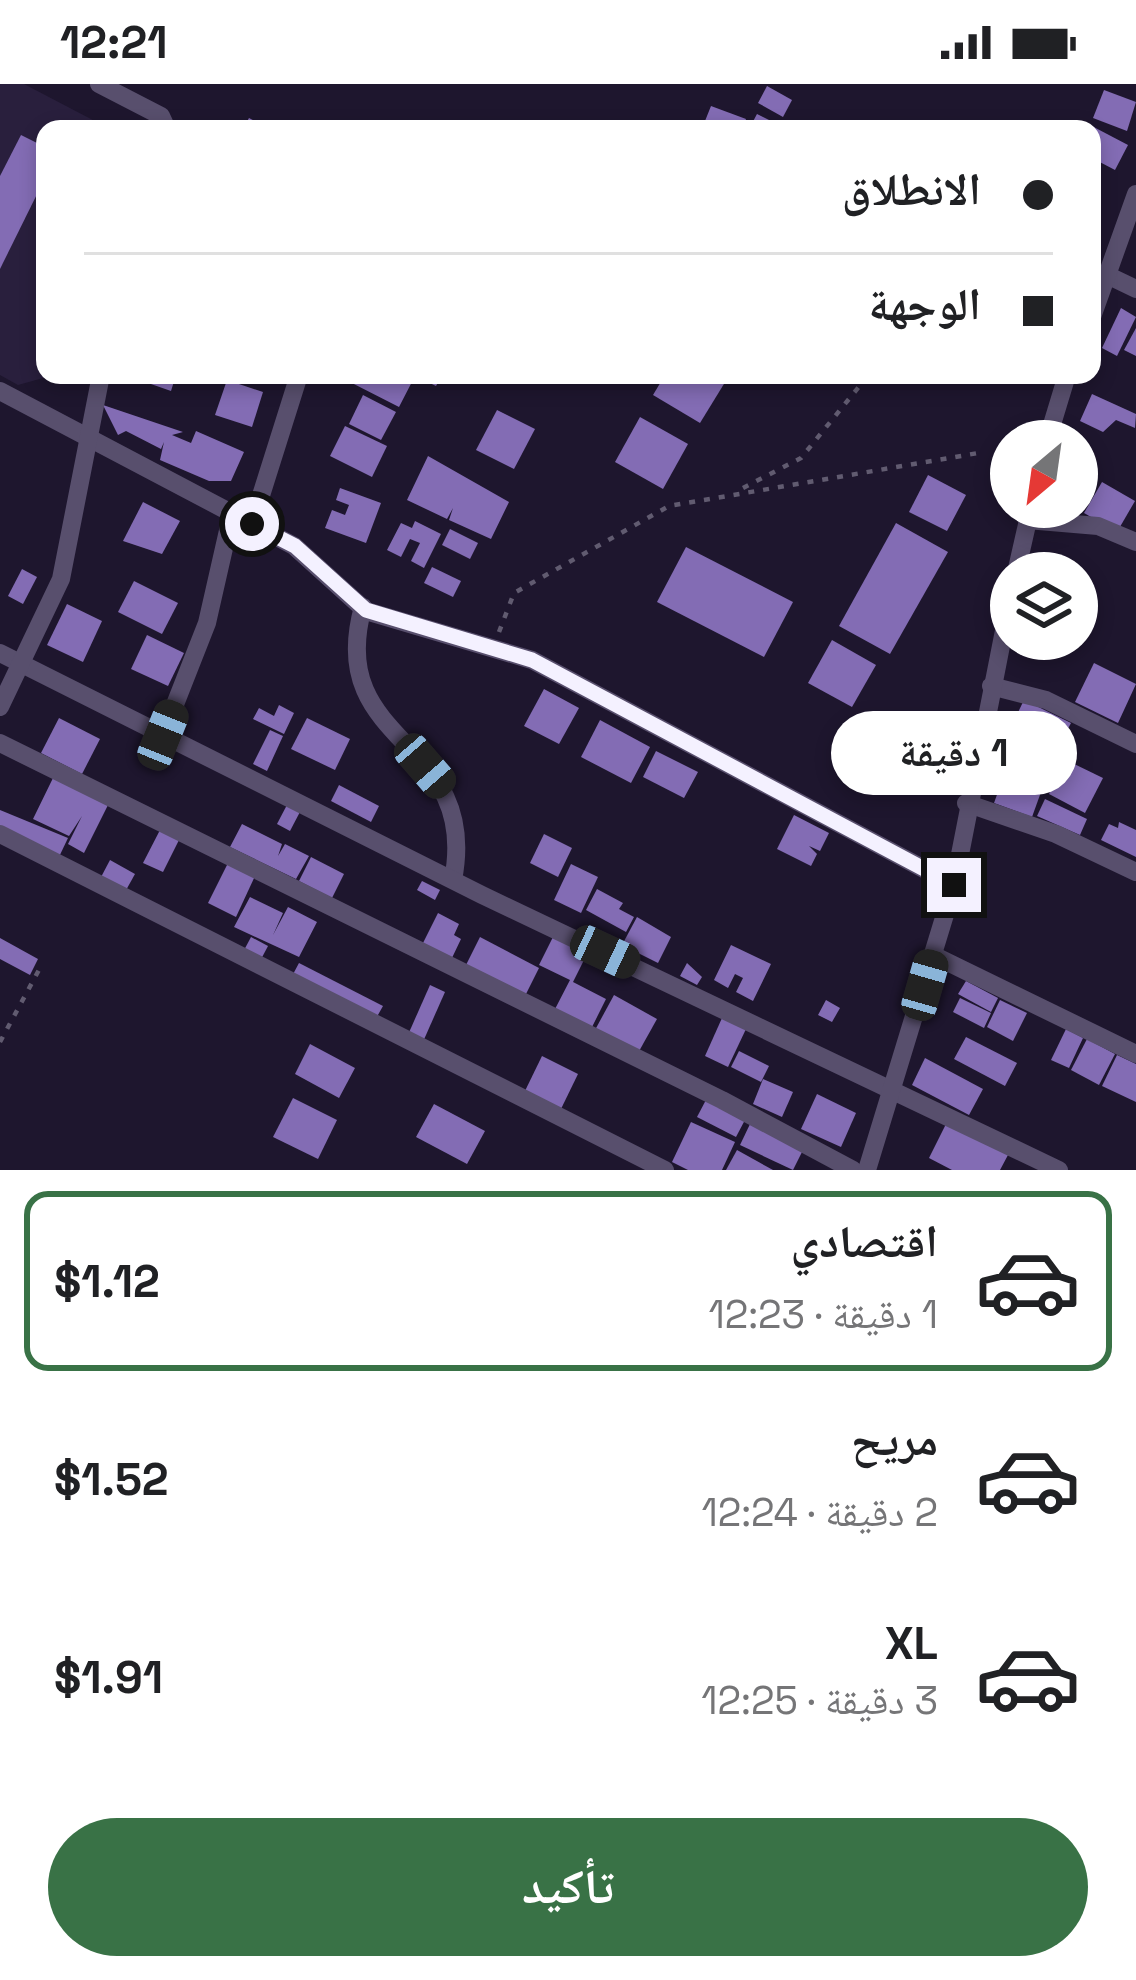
<!DOCTYPE html>
<html lang="ar">
<meta charset="utf-8">
<style>
body{margin:0;font-family:"Space Grotesk","Noto Naskh Arabic",sans-serif;background:#f2f2f2;color:#202124;direction:rtl;height:100vh;display:flex;flex-direction:column;font-size:45px;white-space:nowrap}
*{box-sizing:border-box;margin:0}
p{font-size:39px;color:#757577}
.icon{flex:none;width:66px;height:66px;fill:none;stroke:currentColor;stroke-width:2;stroke-linecap:round;stroke-linejoin:round}
.map{position:relative;height:1086px;overflow:hidden;direction:ltr}
.drawer{display:flex;flex-direction:column;background:#fff;flex:1}
.drawer>*{flex:none}
.guide{position:absolute;left:36px;top:36px;width:1065px;height:264px;border-radius:24px;box-shadow:0 6px 18px #0003;direction:rtl;display:grid;align-content:center;height:264px;padding:0 48px;background:#fff}
.needle{width:78px;rotate:209deg}
.tools{position:absolute;left:990px;top:336px;display:grid;gap:24px}
.tools a{display:grid;place-items:center;width:108px;height:108px;border-radius:50%;background:#fff;box-shadow:0 6px 18px #0003;font-size:60px}
.end{position:absolute;width:54px;height:54px;margin:-27px;border:15px solid #f4f1ff;background:#111;box-shadow:0 0 0 6px #111}
.from{border-radius:50%}
.bubble{position:absolute;height:84px;border-radius:42px;background:#fff;box-shadow:0 6px 18px #0003;font-size:39px;font-weight:700;line-height:84px;text-align:center;direction:rtl}
.car{position:absolute;width:36px;height:72px;margin:-36px -18px;border-radius:15px;box-shadow:0 0 9px 3px #0007;background:linear-gradient(#222 24%,#8ab4d8 0 40%,#222 0 76%,#8ab4d8 0 86%,#222 0)}
.guide b{display:flex;align-items:center;gap:42px;height:114px;font-size:45px}
.guide b+b{border-top:3px solid #e0e0e0}
.guide i{width:30px;height:30px;background:#202124}
ul{padding:21px 0 0;list-style:none}
li{display:flex;align-items:center;gap:36px;height:180px;margin:0 24px 18px;padding:0 24px;border:6px solid transparent;border-radius:24px}
li div{flex:1}
li b{display:block;font-size:45px}
li em{font-style:normal;font-weight:700}
li.on{border-color:#397246}
li>.icon{width:108px;height:108px;stroke-width:1.5}
.primary-button{display:flex;gap:24px;margin-top:auto;padding:24px 48px}
.primary-button a{flex:1;height:138px;border-radius:72px;background:#397246;color:#fff;font-size:48px;font-weight:700;line-height:138px;text-align:center}
.status{display:flex;justify-content:space-between;align-items:center;height:84px;padding:0 60px;background:#fff;direction:ltr}
.status svg{height:33px;fill:currentColor}
.map>svg:first-child{display:block}
</style>
<div class="status"><b>12:21</b><svg viewBox="0 0 49 12"><path d="M0 12V9h3v3zM5 12V6h3v6zM10 12V3h3v9zM15 12V0h3v12zM26 1h20v11H26zM47 4h2v5h-2z"/></svg></div>
<div class="map">
<svg width="1136" height="1086" viewBox="0 0 1136 1086">
<rect width="100%" height="100%" fill="#1e162e"/>
<path fill="#291f3d" d="M0,0H24L110,45H45V291H54L18,301L0,291Z"/>
<g fill="#836cb4">
<path d="M767,2L792,16L783,33L758,19Z"/>
<path d="M1104,6L1136,18L1127,47L1093,34Z"/>
<path d="M711,22L746,35L743,45L703,42Z"/>
<path d="M757,30L779,41L777,45L750,43Z"/>
<path d="M249,34L270,45H243Z"/>
<path d="M1088,40L1128,61L1115,86L1092,74Z"/>
<path d="M21,51L45,63V94L0,185V92Z"/>
<path d="M1121,224L1136,233L1117,272L1102,264Z"/>
<path d="M1136,244V272L1124,266Z"/>
<path d="M125,291H176L171,307Z"/>
<path d="M351,291H438L441,293L436,302L415,292L399,323L348,297Z"/>
<path d="M665,291H721L727,295L700,339L653,311Z"/>
<path d="M227,296L263,308L252,343L215,331Z"/>
<path d="M1092,310L1136,330L1135,344L1116,336L1103,348L1080,337Z"/>
<path d="M363,311L396,328L381,356L349,340Z"/>
<path d="M103,321L183,348L172,351L191,359L196,347L244,368L231,397H209L160,376L164,358L161,365L126,347L118,351Z"/>
<path d="M497,326L535,345L514,385L476,366Z"/>
<path d="M640,333L688,360L663,405L615,378Z"/>
<path d="M345,342L387,362L372,393L330,372Z"/>
<path d="M428,372L509,418L491,455L449,436L453,424L447,435L407,416Z"/>
<path d="M928,391L966,411L947,447L909,428Z"/>
<path d="M1102,398L1135,417L1117,448L1084,429Z"/>
<path d="M340,404L381,419L366,459L325,444L332,426L345,431L349,421L336,416Z"/>
<path d="M143,418L180,437L162,470L123,457Z"/>
<path d="M415,437L441,450L424,484L411,477L420,459L410,455L401,473L387,466L401,439L412,444Z"/>
<path d="M896,439L948,468L890,570L839,542Z"/>
<path d="M450,445L478,459L470,475L442,461Z"/>
<path d="M686,463L793,518L764,573L657,518Z"/>
<path d="M432,483L461,497L453,513L424,499Z"/>
<path d="M22,485L37,493L23,520L8,512Z"/>
<path d="M134,497L178,519L162,550L118,528Z"/>
<path d="M67,520L102,537L83,578L47,561Z"/>
<path d="M147,551L184,569L168,602L131,585Z"/>
<path d="M832,556L876,581L852,623L808,599Z"/>
<path d="M1094,579L1136,600L1118,639L1075,618Z"/>
<path d="M544,605L579,624L559,660L524,642Z"/>
<path d="M1024,616L1071,639L1056,668L1010,645Z"/>
<path d="M279,621L294,629L284,650L253,635L259,624L274,632Z"/>
<path d="M59,634L100,655L82,690L41,669Z"/>
<path d="M307,634L350,655L335,686L291,665Z"/>
<path d="M600,636L650,663L631,699L581,673Z"/>
<path d="M270,646L283,652L267,687L253,680Z"/>
<path d="M910,658L927,662L923,680L905,677Z"/>
<path d="M656,667L698,688L684,714L643,693Z"/>
<path d="M1066,676L1103,694L1085,729L1049,710Z"/>
<path d="M1007,683L1045,697L1032,733L994,719Z"/>
<path d="M53,694L108,721L84,769L68,760L82,732L69,752L33,735Z"/>
<path d="M339,701L379,722L371,738L331,717Z"/>
<path d="M1045,715L1087,735L1080,751L1037,732Z"/>
<path d="M289,717L302,724L290,747L277,740Z"/>
<path d="M0,726L68,754L58,775L0,742Z"/>
<path d="M794,731L829,749L820,767L809,762L817,770L811,782L777,765Z"/>
<path d="M1119,738L1136,746V773L1101,756L1109,740L1118,744Z"/>
<path d="M242,740L282,760L278,772L285,760L309,772L296,795L230,763Z"/>
<path d="M160,746L179,756L163,788L143,779Z"/>
<path d="M544,750L572,764L558,793L530,779Z"/>
<path d="M311,773L344,790L332,814L299,797Z"/>
<path d="M110,776L135,790L125,808L100,795Z"/>
<path d="M228,779L255,792L236,833L208,819Z"/>
<path d="M571,780L598,793L581,829L554,816Z"/>
<path d="M422,797L440,806L435,816L417,806Z"/>
<path d="M597,805L623,819L619,825L634,833L626,848L586,826Z"/>
<path d="M250,813L283,829L273,851L288,823L317,838L299,873L234,843Z"/>
<path d="M438,829L459,840L454,851L461,855L451,876L422,861Z"/>
<path d="M637,833L671,853L658,879L622,861Z"/>
<path d="M554,851L588,868L573,898L606,915L591,945L554,927L570,896L539,881Z"/>
<path d="M251,853L268,862L259,879L242,870Z"/>
<path d="M480,853L539,884L525,912L466,881Z"/>
<path d="M0,854L38,875L30,891L0,875Z"/>
<path d="M731,861L771,880L753,917L736,908L743,894L735,890L728,904L714,896Z"/>
<path d="M299,879L383,922L374,938L291,894Z"/>
<path d="M687,879L702,893L697,901L680,892Z"/>
<path d="M966,897L998,914L991,928L958,910Z"/>
<path d="M430,901L445,908L422,960L407,953Z"/>
<path d="M614,911L657,935L638,969L595,946Z"/>
<path d="M960,914L991,929L984,944L953,928Z"/>
<path d="M826,916L840,924L832,938L818,931Z"/>
<path d="M1000,916L1027,929L1013,957L987,943Z"/>
<path d="M722,934L746,945L728,983L705,972Z"/>
<path d="M1066,945L1083,954L1069,984L1051,976Z"/>
<path d="M966,953L1017,979L1005,1002L954,975Z"/>
<path d="M1087,955L1115,970L1099,1001L1071,986Z"/>
<path d="M310,960L355,984L339,1014L295,990Z"/>
<path d="M739,967L769,982L761,998L731,983Z"/>
<path d="M1117,971L1136,980V1018L1102,1002Z"/>
<path d="M542,972L578,990L560,1027L524,1009Z"/>
<path d="M925,974L983,1005L969,1031L912,1001Z"/>
<path d="M763,995L793,1008L782,1033L753,1020Z"/>
<path d="M817,1010L856,1029L841,1063L801,1045Z"/>
<path d="M293,1014L337,1036L318,1075L273,1053Z"/>
<path d="M707,1014L746,1034L736,1053L697,1033Z"/>
<path d="M434,1020L485,1047L467,1080L416,1053Z"/>
<path d="M691,1038L735,1058L722,1086H688L672,1078Z"/>
<path d="M751,1038L804,1064L793,1086L740,1061Z"/>
<path d="M946,1040L1008,1071L1000,1086H952L929,1074Z"/>
<path d="M737,1066L773,1086H726Z"/>
</g>
<g fill="none" stroke-linecap="round" stroke-linejoin="round">
<g stroke="#615b70" stroke-width="4.5" stroke-dasharray="6 9" stroke-linecap="butt">
<path d="M743,404L801,374L862,299"/>
<path d="M499,548L514,509L669,422L984,368"/>
<path d="M0,958L40,884"/>
</g>
<g stroke="#584f6d" stroke-width="18">
<path d="M99,0L161,32L167,45"/>
<path d="M1109,192L1136,205"/>
<path d="M1092,233L1136,110"/>
<path d="M0,307L294,462L366,527L532,576L954,801"/>
<path d="M1047,357L1067,291"/>
<path d="M1027,436L1098,442L1136,458"/>
<path d="M252,440L299,291"/>
<path d="M1016,489L1031,423"/>
<path d="M363,523C324,664 481,652 453,796"/>
<path d="M0,569L482,811L1059,1086"/>
<path d="M991,602L1046,616L1136,660"/>
<path d="M0,623L61,495L101,291"/>
<path d="M163,651L207,539L232,429"/>
<path d="M0,659L722,1016L853,1086"/>
<path d="M966,719L1056,750L1136,788"/>
<path d="M0,750L665,1086"/>
<path d="M933,871L1136,970"/>
<path d="M867,1086L954,801L1011,511"/>
</g>
</g>
<g fill="none" stroke-linecap="round" stroke-linejoin="round">
<path stroke="#f4f1ff" stroke-width="15" d="M252,440L295,462L366,526L532,576L954,801"/>
</g>
</svg>
<div class="tools">
<a><svg class="needle" viewBox="-14 -14 28 28"><path d="M0-13l5 13h-10z" fill="#e53935"/><path d="M0 13l5-13h-10z" fill="#757577"/></svg></a>
<a><svg class="icon" aria-label="layers" viewBox="0 0 24 24"><path d="M12 4l9 5-9 5-9-5zM3 14l9 5 9-5"/></svg></a>
</div>
<i class="end from" style="left:252px;top:440px"></i>
<i class="end" style="left:954px;top:801px"></i>
<div class="bubble" style="left:831px;top:627px;width:246px">1 دقيقة</div>
<i class="car" style="left:163px;top:651px;rotate:22deg"></i>
<i class="car" style="left:425px;top:682px;rotate:139deg"></i>
<i class="car" style="left:605px;top:868px;rotate:115deg"></i>
<i class="car" style="left:925px;top:901px;rotate:16deg"></i>
<div class="guide">
<b><i class="from"></i>الانطلاق</b>
<b><i></i>الوجهة</b>
</div>
</div>
<section class="drawer">
<ul>
<li class="on"><svg class="icon" aria-label="car" viewBox="0 0 24 24"><path d="M5 17H2v-5l4-1 3-4h7l3 4 3 1v5h-3M9 17h6M6 11h13"/><circle cx="7" cy="17" r="2"/><circle cx="17" cy="17" r="2"/></svg><div><b>اقتصادي</b><p>1 دقيقة · 12:23</p></div><em>$1.12</em></li>
<li><svg class="icon" aria-label="car" viewBox="0 0 24 24"><path d="M5 17H2v-5l4-1 3-4h7l3 4 3 1v5h-3M9 17h6M6 11h13"/><circle cx="7" cy="17" r="2"/><circle cx="17" cy="17" r="2"/></svg><div><b>مريح</b><p>2 دقيقة · 12:24</p></div><em>$1.52</em></li>
<li><svg class="icon" aria-label="car" viewBox="0 0 24 24"><path d="M5 17H2v-5l4-1 3-4h7l3 4 3 1v5h-3M9 17h6M6 11h13"/><circle cx="7" cy="17" r="2"/><circle cx="17" cy="17" r="2"/></svg><div><b>XL</b><p>3 دقيقة · 12:25</p></div><em>$1.91</em></li>
</ul>
<div class="primary-button"><a>تأكيد</a></div>
</section>
